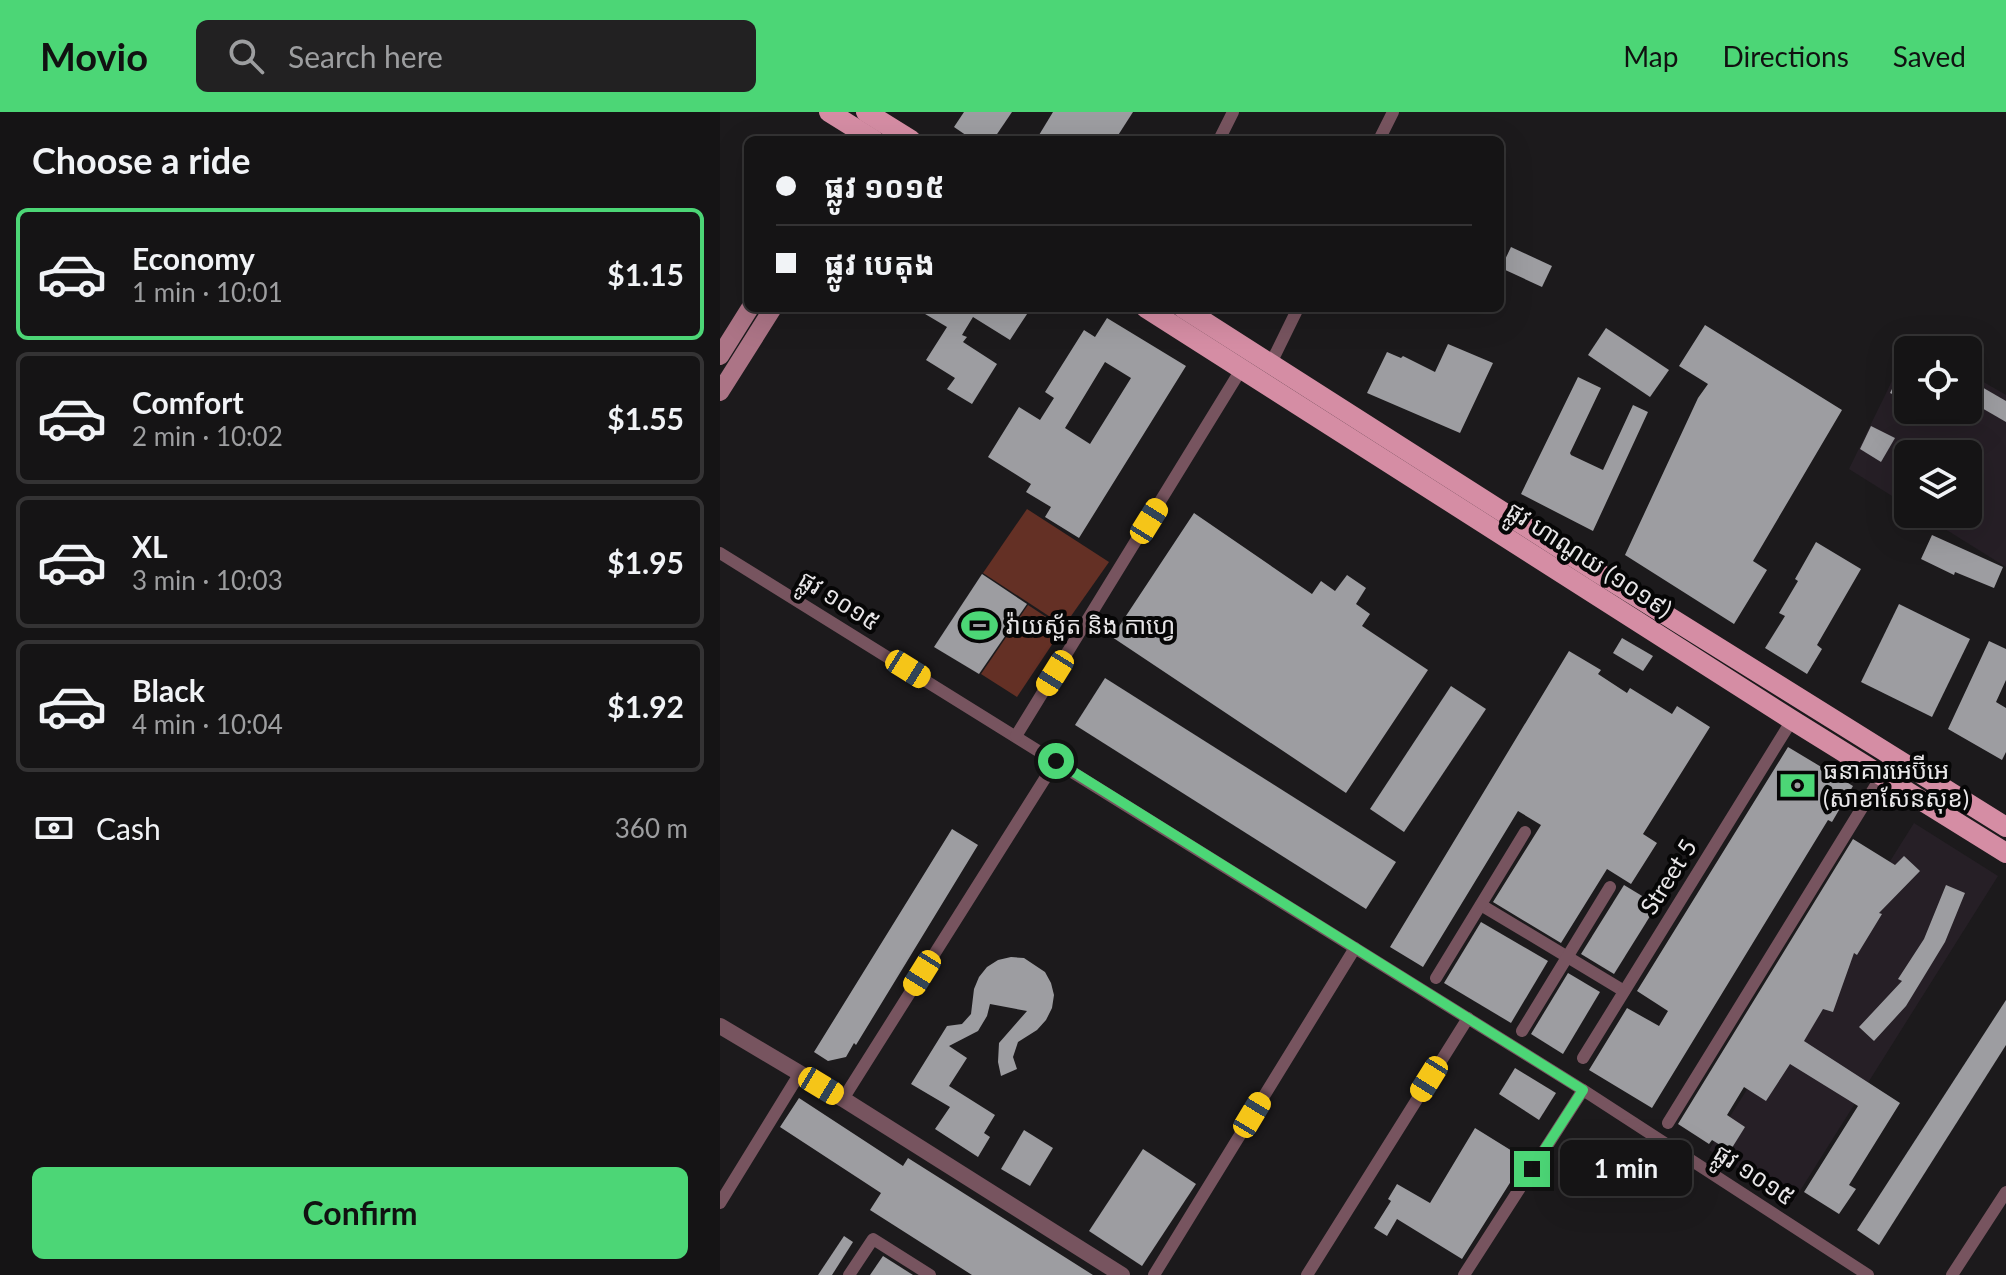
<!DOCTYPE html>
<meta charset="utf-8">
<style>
body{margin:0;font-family:Lato,"Noto Sans Khmer",sans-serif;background:#222122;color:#f1f3f6;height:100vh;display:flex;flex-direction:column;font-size:30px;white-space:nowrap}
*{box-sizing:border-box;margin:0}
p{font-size:26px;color:#9d9ea0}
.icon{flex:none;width:44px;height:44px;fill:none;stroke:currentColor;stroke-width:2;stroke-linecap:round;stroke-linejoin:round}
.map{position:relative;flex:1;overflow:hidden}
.sheet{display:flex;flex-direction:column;background:#151415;width:720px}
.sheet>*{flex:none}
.hud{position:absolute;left:24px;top:24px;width:760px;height:176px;border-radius:12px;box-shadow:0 8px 32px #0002,0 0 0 2px #343334;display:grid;align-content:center;height:176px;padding:0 32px;background:#151415}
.fabs{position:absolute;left:1174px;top:224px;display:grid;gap:16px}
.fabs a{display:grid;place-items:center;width:88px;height:88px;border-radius:12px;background:#151415;box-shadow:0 8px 32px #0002,0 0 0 2px #343334;font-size:40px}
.end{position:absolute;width:36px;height:36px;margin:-18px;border:10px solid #4cd676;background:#111;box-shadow:0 0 0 4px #111}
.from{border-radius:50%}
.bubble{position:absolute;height:56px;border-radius:12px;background:#151415;box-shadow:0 8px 32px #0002,0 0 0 2px #343334;font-size:26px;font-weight:700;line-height:56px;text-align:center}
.car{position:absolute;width:24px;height:48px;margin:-24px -12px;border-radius:10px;box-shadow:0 0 6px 2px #0007;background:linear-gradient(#f5c518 24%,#345 0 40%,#f5c518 0 76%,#345 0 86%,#f5c518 0)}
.hud b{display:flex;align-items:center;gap:28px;height:76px;font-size:30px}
.hud b+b{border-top:2px solid #343334}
.hud i{width:20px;height:20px;background:#f1f3f6}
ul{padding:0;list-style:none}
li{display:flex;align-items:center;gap:24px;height:132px;margin:0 16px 12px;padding:0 16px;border:4px solid #343334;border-radius:12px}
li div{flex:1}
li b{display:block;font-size:30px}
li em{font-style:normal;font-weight:700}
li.active{border-color:#4cd676}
li>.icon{width:72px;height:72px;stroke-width:1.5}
h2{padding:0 32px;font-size:36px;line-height:96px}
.pay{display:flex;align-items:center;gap:20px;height:88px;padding:0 32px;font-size:30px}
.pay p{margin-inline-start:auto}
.button{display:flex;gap:16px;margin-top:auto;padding:16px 32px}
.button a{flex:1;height:92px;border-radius:12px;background:#4cd676;color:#111;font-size:32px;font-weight:700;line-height:92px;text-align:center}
header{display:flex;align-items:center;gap:48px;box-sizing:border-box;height:112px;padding:0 40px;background:#4cd676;color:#111}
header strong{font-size:38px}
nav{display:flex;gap:44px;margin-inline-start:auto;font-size:28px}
.search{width:560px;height:72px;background:#222122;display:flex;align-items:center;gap:20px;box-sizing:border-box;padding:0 28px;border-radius:12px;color:#9d9ea0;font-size:30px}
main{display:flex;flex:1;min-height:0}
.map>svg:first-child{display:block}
</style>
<header>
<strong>Movio</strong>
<div class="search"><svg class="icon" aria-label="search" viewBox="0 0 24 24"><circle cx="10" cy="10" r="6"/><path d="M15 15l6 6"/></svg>Search here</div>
<nav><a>Map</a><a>Directions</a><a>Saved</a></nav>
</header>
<main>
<section class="sheet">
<h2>Choose a ride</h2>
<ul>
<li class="active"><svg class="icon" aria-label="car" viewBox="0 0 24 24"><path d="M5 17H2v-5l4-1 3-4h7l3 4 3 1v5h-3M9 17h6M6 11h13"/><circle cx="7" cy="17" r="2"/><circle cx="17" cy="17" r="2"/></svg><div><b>Economy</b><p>1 min · 10:01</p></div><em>$1.15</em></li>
<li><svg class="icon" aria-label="car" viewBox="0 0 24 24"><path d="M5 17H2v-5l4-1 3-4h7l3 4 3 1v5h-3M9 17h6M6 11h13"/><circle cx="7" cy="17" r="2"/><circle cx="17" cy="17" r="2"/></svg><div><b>Comfort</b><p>2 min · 10:02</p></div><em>$1.55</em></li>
<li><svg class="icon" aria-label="car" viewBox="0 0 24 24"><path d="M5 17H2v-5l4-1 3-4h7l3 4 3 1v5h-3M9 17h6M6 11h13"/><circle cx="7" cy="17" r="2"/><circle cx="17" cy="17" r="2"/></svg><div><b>XL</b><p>3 min · 10:03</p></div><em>$1.95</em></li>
<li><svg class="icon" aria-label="car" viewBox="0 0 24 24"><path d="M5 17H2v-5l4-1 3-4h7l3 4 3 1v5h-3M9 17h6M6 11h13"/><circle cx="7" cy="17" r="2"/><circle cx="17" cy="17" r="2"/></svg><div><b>Black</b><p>4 min · 10:04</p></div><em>$1.92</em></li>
</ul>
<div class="pay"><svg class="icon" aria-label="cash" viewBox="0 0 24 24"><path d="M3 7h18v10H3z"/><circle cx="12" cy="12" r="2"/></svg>Cash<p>360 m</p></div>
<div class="button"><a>Confirm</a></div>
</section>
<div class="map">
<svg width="1286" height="1163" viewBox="0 0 1286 1163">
<rect width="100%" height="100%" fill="#1c1a1c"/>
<g fill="#261f26">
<path d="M1192,228L1209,238H1188V298H1248V261L1286,283V455L1201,402H1248V342H1188V394L1129,357Z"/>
<path d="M1194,711L1278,764L1073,1090L989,1038Z"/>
</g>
<g fill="#643025">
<path d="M307,397L389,450L344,514L263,461Z"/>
<path d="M308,493L343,516L297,585L261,562Z"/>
</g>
<g fill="#9d9da1" fill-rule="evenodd">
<path d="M244,0H292L273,28H253L234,15Z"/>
<path d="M333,0H413L395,28H316Z"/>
<path d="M791,135L832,154L822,175L781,156Z"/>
<path d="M195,196H311L290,228L253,205L242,223L247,225L243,230L277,252L252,292L227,277L235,266L206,248L227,215Z"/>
<path d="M387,206L466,254L359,426L325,405L331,395L306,380L311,372L268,345L299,295L320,308L334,286L325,280L364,218L375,225ZM385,250L411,266L370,332L345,316Z"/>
<path d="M985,213L1122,298L1033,449L1047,458L1014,512L905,443L978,286L988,272L959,254Z"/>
<path d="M886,216L949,258L930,285L868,243Z"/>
<path d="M728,232L773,251L740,321L647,281L667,240L681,246L683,244L715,260Z"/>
<path d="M1188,245V268L1179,285L1170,281Z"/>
<path d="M858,265L881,276L850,341L851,343L883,358L913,293L928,300L873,419L801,382Z"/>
<path d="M1248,267L1286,289V310L1248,288Z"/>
<path d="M1151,314L1175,326L1161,350L1140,337Z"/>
<path d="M474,401L592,482L601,469L615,479L627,463L646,476L636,492L650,502L642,514L708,558L626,681L392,525Z"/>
<path d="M1212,423L1283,455L1274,476L1235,460L1234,463L1201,447Z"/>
<path d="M1096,430L1141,457L1097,533L1102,537L1087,562L1045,536L1065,504L1059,501L1078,469L1075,467Z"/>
<path d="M262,462L307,492L259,562L214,535Z"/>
<path d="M1179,492L1250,527L1212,605L1141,570Z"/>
<path d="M902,526L933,544L923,559L893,541Z"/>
<path d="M1269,529L1286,537V568L1276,590L1286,596V640L1282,648L1228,617Z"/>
<path d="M849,539L881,558L878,562L907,581L910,576L952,602L957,594L990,615L923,722L937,731L911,772L887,757L841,831L773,790L821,713L798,699L703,855L670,835Z"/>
<path d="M385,566L676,750L646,797L355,613Z"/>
<path d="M731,574L766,597L684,720L650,697Z"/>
<path d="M1068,635L1133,674L1112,710L1108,708L932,996L869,958L907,896L939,914L948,899L917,879Z"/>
<path d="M232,717L258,733L136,933L134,931L126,945L108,949L94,940Z"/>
<path d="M1133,727L1175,753L1184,744L1200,759L1159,801L1162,802L1137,843L1134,841L1113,900L1103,897L1084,929L1180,991L1129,1073L1136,1077L1119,1102L1084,1080L1138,994L1070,952L1046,989L1024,975L1007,1003L1025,1015L1010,1039L992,1028L989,1032L958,1012Z"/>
<path d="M904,773L937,793L894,862L861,842Z"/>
<path d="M1226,773L1245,781L1225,830L1186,894L1154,929L1139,915L1182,869L1178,867L1204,827Z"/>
<path d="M761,810L828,849L791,911L724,871Z"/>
<path d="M291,845L304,846L325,860L331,871L334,883L332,896L326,908L317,918L298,930L293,945L297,957L281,964L278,950L279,931L307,899L270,892L267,904L258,919L229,934L247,946L229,974L275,1003L264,1021L270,1025L258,1045L215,1017L230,995L191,972L227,914L242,912L251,902L254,877L259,865L267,855L278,848Z"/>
<path d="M848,861L880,880L843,942L811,922Z"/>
<path d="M1286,888V933L1159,1133L1137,1118Z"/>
<path d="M795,956L836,981L819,1008L779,982Z"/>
<path d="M79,986L183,1054L188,1046L373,1163H252L150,1098L161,1081L60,1015Z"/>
<path d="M755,1016L805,1047L742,1147L677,1107L667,1124L654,1116L671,1089L668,1087L677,1072L710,1091Z"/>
<path d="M304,1018L333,1036L310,1074L281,1057Z"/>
<path d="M423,1037L476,1072L422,1154L369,1119Z"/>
<path d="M124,1124L133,1130L112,1163H98Z"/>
<path d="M163,1144L193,1163H150Z"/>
</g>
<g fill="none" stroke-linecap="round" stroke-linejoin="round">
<g stroke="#77545f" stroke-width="12">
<path d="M499,28L513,0"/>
<path d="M659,28L673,0"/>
<path d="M551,251L578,196"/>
<path d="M0,441L863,978L1148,1163"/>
<path d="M296,624L522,256"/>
<path d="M761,793L904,879"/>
<path d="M716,866L805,720"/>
<path d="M802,919L890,775"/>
<path d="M863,946L1072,608"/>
<path d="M123,987L336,649"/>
<path d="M948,1011L1161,665"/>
<path d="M0,1091L80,961"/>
<path d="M129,1163L153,1127L210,1163"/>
<path d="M434,1163L635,836"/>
<path d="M587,1163L748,906"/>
<path d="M744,1163L863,978"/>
<path d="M1232,1163L1286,1080"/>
</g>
<path stroke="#77545f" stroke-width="16" d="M0,914L123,987L402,1163"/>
<g stroke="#ac7486" stroke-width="18">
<path d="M0,244L30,196"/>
<path d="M0,280L53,196"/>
</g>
<g stroke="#d58da4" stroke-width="20">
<path d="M109,0L154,28"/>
<path d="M146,0L191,28"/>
<path d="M426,196L1072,608L1286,741"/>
<path d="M463,196L877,460L1286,715"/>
</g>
</g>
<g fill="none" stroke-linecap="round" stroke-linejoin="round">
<path stroke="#4cd676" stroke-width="10" d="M336,649L863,978L812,1057"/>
</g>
<defs>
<symbol id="stadium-bare" viewBox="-9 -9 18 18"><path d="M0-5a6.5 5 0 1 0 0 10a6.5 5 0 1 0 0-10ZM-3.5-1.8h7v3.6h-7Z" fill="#4cd676" stroke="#060606" stroke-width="2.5" paint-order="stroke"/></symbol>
<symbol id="bank-bare" viewBox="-9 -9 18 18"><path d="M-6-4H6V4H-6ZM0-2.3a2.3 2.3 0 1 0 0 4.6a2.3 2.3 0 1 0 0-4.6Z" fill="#4cd676" stroke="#060606" stroke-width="2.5" paint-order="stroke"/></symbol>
</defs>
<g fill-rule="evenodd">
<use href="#stadium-bare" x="234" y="488" width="51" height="51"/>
<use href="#bank-bare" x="1052" y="648" width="51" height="51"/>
</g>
<g text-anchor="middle" stroke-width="8" stroke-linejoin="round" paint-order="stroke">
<g font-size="24" fill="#e8e6e8" stroke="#060606">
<text transform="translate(869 448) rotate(33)" y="8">ផ្លូវ ហាណូយ (១០១៩)</text>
<text transform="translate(119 489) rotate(32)" y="8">ផ្លូវ ១០១៥</text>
<text transform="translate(949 765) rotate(-58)" y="8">Street 5</text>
<text transform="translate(1034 1063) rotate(33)" y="8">ផ្លូវ ១០១៥</text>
</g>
<g font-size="24" fill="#e8e6e8" stroke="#060606" text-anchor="start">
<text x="286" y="522">វ៉ាយស្ព័ត និង កាហ្វេ</text>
<text x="1103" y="667">ធនាគារអេប៊ីអេ<tspan x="1103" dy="28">(សាខាសែនសុខ)</tspan></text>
</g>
</g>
</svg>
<div class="fabs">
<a><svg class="icon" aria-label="locate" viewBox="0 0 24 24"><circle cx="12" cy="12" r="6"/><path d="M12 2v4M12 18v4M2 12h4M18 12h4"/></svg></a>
<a><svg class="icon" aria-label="layers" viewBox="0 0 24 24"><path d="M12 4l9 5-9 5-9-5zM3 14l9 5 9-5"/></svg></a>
</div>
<i class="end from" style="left:336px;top:649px"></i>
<i class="end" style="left:812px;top:1057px"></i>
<div class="bubble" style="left:840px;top:1028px;width:132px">1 min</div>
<i class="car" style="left:429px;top:409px;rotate:32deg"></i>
<i class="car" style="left:188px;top:557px;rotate:122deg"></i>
<i class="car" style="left:335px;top:561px;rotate:212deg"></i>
<i class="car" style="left:202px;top:861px;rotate:212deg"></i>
<i class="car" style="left:709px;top:967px;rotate:212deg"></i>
<i class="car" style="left:101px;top:974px;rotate:121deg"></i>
<i class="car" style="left:532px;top:1003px;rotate:31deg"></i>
<div class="hud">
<b><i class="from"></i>ផ្លូវ ១០១៥</b>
<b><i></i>ផ្លូវ បេតុង</b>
</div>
</div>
</main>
